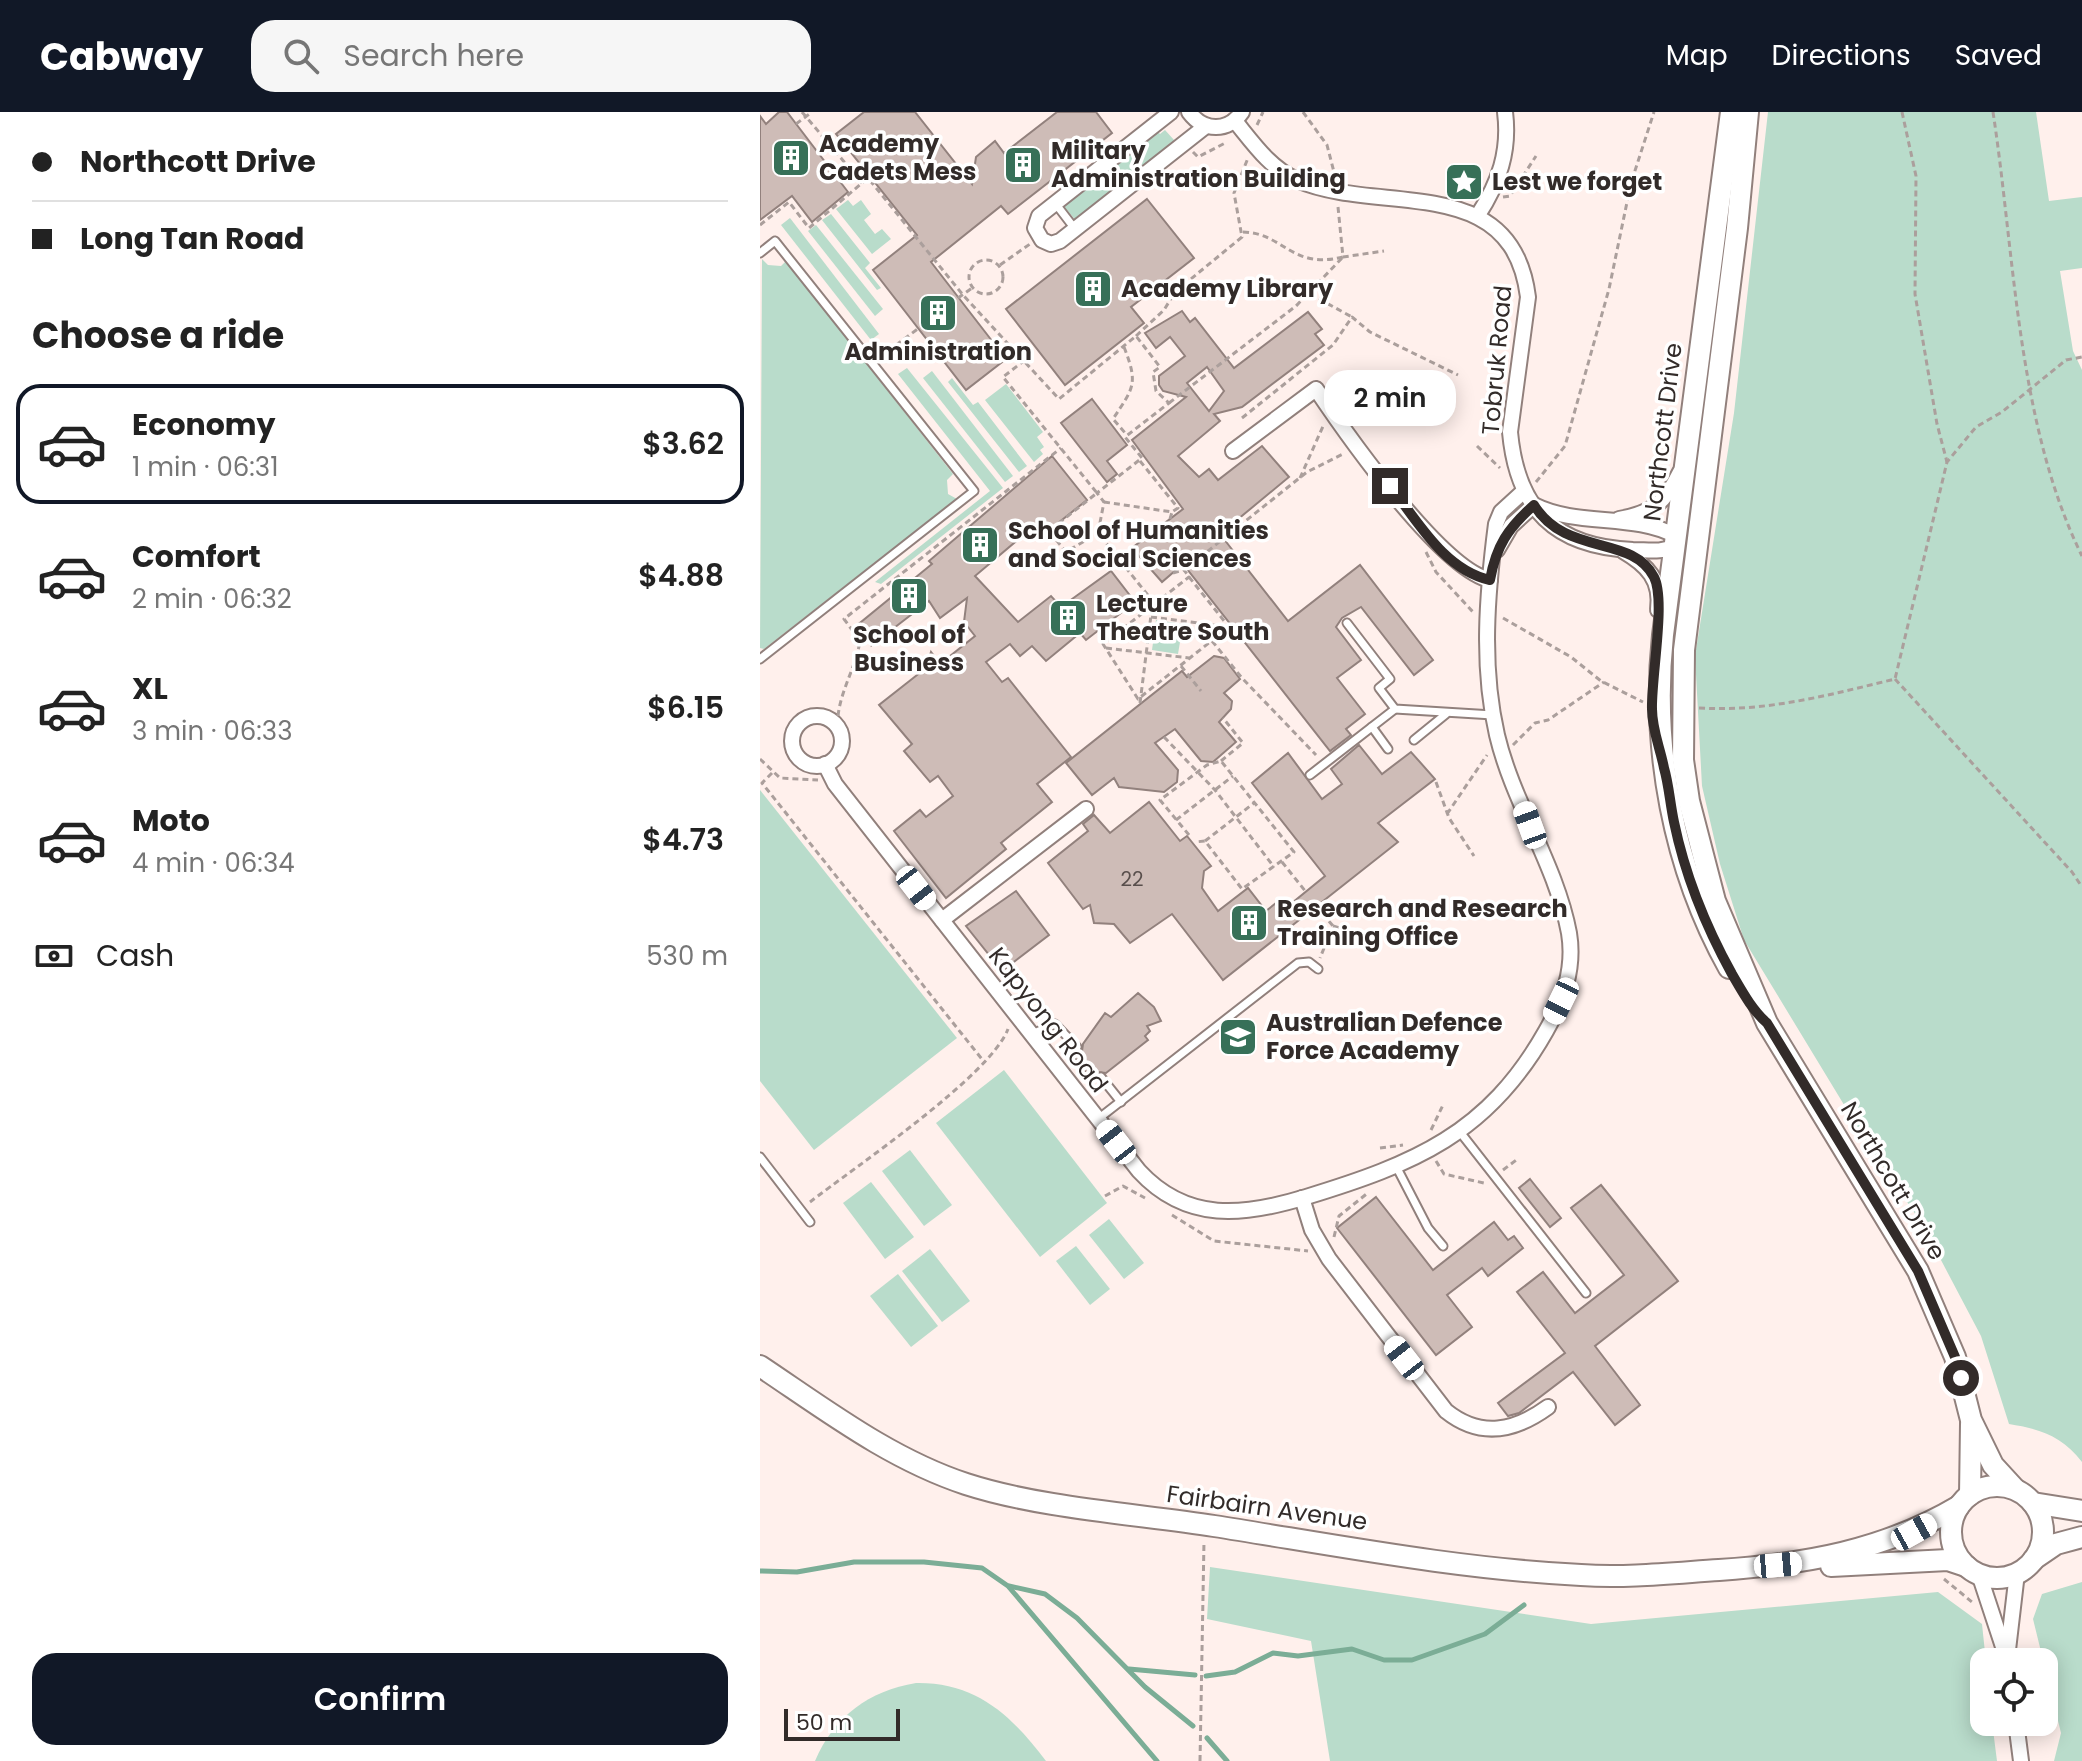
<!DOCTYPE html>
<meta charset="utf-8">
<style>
body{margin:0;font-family:Poppins,sans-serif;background:#f6f6f6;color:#222;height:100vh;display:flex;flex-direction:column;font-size:30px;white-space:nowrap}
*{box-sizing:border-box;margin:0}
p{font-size:26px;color:#767676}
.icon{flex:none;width:44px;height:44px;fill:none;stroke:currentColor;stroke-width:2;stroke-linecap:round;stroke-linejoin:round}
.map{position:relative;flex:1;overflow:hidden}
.sheet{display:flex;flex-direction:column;background:#fff;width:760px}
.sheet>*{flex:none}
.guide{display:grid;align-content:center;height:176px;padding:0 32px;background:#fff}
.controls{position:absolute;left:1210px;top:1536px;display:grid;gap:16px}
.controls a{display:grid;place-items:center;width:88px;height:88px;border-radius:16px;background:#fff;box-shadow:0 4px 20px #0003;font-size:40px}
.scale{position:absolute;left:24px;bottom:20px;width:116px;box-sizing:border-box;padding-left:8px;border:4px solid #322b29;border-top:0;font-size:22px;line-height:28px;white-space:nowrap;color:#322b29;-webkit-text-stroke:6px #fff;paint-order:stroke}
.end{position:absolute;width:36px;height:36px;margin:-18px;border:10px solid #322b29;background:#fff;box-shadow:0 0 0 4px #fff}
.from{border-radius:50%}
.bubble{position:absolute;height:56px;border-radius:24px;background:#fff;box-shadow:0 4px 20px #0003;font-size:26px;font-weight:600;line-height:56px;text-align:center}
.car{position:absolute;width:24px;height:48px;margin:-24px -12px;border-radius:10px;box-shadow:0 0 6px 2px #0007;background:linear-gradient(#fff 24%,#345 0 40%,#fff 0 76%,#345 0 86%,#fff 0)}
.guide b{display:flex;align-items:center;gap:28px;height:76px;font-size:30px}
.guide b+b{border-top:2px solid #e0e0e0}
.guide i{width:20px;height:20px;background:#222}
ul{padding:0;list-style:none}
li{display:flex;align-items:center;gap:24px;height:120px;margin:0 16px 12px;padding:0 16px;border:4px solid transparent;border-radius:24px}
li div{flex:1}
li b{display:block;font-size:30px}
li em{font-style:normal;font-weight:600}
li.current{border-color:#111827}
li>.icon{width:72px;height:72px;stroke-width:1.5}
h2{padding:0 32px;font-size:36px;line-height:96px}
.pay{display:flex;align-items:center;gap:20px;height:88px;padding:0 32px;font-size:30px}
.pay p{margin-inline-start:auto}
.cta{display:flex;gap:16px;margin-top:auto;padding:16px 32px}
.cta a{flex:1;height:92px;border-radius:24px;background:#111827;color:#fff;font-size:32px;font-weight:600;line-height:92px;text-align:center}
header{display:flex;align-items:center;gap:48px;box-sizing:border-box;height:112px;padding:0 40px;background:#111827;color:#fff}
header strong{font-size:38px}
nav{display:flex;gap:44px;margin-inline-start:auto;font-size:28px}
.search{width:560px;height:72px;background:#f6f6f6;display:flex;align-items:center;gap:20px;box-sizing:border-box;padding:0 28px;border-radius:24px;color:#767676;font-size:30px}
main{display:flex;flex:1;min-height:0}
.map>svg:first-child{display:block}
</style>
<header>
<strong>Cabway</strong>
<div class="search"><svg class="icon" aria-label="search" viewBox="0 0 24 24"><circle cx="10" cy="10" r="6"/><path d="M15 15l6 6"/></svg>Search here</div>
<nav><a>Map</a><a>Directions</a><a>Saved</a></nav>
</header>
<main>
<section class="sheet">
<div class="guide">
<b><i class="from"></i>Northcott Drive</b>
<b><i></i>Long Tan Road</b>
</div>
<h2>Choose a ride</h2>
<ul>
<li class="current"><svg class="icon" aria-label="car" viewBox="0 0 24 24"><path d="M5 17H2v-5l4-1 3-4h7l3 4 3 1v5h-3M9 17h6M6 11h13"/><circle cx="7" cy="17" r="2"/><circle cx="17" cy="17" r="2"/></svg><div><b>Economy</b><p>1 min · 06:31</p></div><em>$3.62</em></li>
<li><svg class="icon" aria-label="car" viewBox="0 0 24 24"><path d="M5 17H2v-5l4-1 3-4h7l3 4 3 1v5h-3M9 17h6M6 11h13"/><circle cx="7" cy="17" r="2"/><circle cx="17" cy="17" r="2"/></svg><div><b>Comfort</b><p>2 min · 06:32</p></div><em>$4.88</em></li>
<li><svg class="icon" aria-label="car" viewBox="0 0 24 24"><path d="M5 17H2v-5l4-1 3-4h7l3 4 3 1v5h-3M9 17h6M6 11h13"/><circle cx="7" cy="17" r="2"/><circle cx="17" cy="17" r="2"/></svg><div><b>XL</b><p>3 min · 06:33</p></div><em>$6.15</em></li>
<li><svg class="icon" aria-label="car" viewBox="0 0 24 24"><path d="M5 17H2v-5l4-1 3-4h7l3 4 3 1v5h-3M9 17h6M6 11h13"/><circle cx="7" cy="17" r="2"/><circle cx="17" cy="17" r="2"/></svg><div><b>Moto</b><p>4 min · 06:34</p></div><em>$4.73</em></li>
</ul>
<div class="pay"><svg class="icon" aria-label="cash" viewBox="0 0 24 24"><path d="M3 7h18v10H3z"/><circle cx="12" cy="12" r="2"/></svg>Cash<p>530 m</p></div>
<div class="cta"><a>Confirm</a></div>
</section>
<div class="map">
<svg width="1322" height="1649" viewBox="0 0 1322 1649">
<rect width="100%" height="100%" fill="#fff0ec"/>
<g fill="#b9dccb">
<path d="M1008,0H1276L1289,89L1322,85V156L1300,159L1313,239L1322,258V1350C1302,1324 1280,1317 1249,1312L1221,1224L1162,1112L1106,1029L984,828L960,752L942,674L935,544L974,301Z"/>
<path d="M396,18L400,22L405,18L414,28L409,32L412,37L317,110L302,92Z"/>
<path d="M88,88L93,94L101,88L111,102L104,108L115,122L122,117L131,127L112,142L76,97Z"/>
<path d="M71,102L110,151L105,156L121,176L117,178L62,108Z"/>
<path d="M30,106L119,222L111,228L21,113Z"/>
<path d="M56,113L123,197L115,204L48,119Z"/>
<path d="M2,147L8,153L21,154L26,149L193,362L187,368L188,382L197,387L4,537L0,536Z"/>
<path d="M147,256L243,376L121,472L115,470L230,379L138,262Z"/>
<path d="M172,259L253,364L245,370L163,266Z"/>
<path d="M192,266L213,293L218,290L267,354L259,360L188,270Z"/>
<path d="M246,272L283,320L277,325L284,335L280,338L283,342L274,350L225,288Z"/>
<path d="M396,508L423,512L418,542L392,538Z"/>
<path d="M0,678L197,926L54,1038L0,969Z"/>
<path d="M244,958L347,1091L280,1145L176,1011Z"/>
<path d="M150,1038L192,1093L164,1114L122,1059Z"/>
<path d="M111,1070L154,1125L125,1147L83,1091Z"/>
<path d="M349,1107L384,1151L364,1167L329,1123Z"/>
<path d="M316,1134L350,1177L330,1193L296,1149Z"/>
<path d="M170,1137L210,1189L182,1210L142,1159Z"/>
<path d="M138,1162L178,1214L151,1235L110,1184Z"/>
<path d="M450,1455L831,1512L1178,1480L1222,1512L1226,1550L1224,1610H1232L1237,1649H570L551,1529L447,1507Z"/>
<path d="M1322,1470V1649H1294L1301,1621L1273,1507L1282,1482Z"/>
<path d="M156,1571C216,1570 251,1603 286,1649H55C74,1604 109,1579 156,1571Z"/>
</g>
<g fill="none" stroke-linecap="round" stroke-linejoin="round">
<g stroke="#7bad96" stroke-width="5">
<path d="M0,1459L37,1460L94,1450H164L222,1456L248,1474L397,1649"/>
<path d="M249,1474L285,1482L317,1506L385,1575L433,1614"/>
<path d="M369,1557L435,1563"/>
<path d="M446,1564L475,1560L513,1541L538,1544L592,1537L624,1548H652L725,1522L764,1493"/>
<path d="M447,1626L467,1649"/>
</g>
</g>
<g fill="#cebcb7" stroke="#92817d" stroke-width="2" fill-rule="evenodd">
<path d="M19,0H27L88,80L52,110L32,84L0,108V4L6,12Z"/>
<path d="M104,0H155L212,72L216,45L235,29L244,41L297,0H336L352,21L248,102L241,94L171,150L246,247L206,278L113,158L157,123L76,22Z"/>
<path d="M387,87L434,146L371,195L384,211L305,273L246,197Z"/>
<path d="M422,199L430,210L435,206L474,256L548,200L562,217L555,222L564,233L482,295L454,302L460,309L418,344L439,365L449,357L458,368L502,334L529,365L460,422L528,509L600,453L673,548L654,563L601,495L582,506L576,515L601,548L577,566L605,602L586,617L591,623L570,639L423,452L402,470L372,436L423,397L372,328L426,285L403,279L399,273V264L425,244L410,225L396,236L385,221ZM447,255L464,279L449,299L427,271Z"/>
<path d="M332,287L367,333L347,349L357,362L347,370L301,311Z"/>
<path d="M292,344L327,388L288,419L280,409L215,464L258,510L291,484L301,495L351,459L375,490L326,528L320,521L286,549L272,534L260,544L250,532L226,550L242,570L248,566L311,645L277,672L292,690L241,731L246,737L186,786L134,719L160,698L166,705L193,684L178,664L170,670L144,639L152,632L119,593L166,556L171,540L180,552L215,524L204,510L207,486L180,506L169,489L112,533L114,521L101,522L95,515L172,452L169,449Z"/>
<path d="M454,544L464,546L480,567L464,581L472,589L471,597L459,610L476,630L453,650L441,649L415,617L395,631L418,658L417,670L404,680L359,675L354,666L332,683L306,651L422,559L427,565Z"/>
<path d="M599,633L622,662L651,640L675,667L618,711L638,730L463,868L412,802L370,831L354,812L334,811L330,793L323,797L288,751L328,719L323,712L334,703L350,721L389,690L420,729L427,724L451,754L444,759L442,776L458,799L488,776L506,799L521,787L527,795L565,764L492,671L528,641L562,687L582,672L571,657Z"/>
<path d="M256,779L289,823L242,859L206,814Z"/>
<path d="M378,881L394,895L401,909L387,914L390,919L385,924L388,928L346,961L338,960L333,970L311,941L322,939L323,932L345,901L351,905Z"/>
<path d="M770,1067L801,1106L790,1115L759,1076Z"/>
<path d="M841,1073L918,1169L835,1234L880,1293L855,1313L813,1260L759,1301L748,1304L738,1291L805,1241L757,1180L783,1160L815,1201L864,1163L811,1096Z"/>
<path d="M616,1085L673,1158L734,1110L748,1128L754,1124L763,1136L728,1164L722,1156L687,1183L712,1215L676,1243L577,1116Z"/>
</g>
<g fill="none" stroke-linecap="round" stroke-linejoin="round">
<defs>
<g id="lane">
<path d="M295,91L315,117"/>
<path d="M0,141L15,129L214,379L0,547"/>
<path d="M587,511L630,567L619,576L635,597L733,603"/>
<path d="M612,615L628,637"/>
<path d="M654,628L686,602"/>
<path d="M550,663L635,597"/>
<path d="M272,922L295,912L317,935"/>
<path d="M341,965L361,990"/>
<path d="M338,1007L538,851L549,850L558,857"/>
<path d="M700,1020L826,1181"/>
<path d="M0,1045L50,1110"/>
<path d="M637,1056L668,1116L683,1134"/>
</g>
<g id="street">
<path d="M411,0L279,104L275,116L282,128L291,132L300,129L446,14"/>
<path d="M429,0C444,20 468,20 482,0"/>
<path d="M475,9C493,31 510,56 537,68C621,104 752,58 768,185L750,320C757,397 795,435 873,438C888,438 901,441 915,434"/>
<path d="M718,103C739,71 750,39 745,0"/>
<path d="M473,339L556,277C587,323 681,457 730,468"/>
<path d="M774,393C818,415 873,401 916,424"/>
<path d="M859,407C893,401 905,391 920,360"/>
<path d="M737,438L751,414L774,393"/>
<path d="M863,439C887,453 902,468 898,498"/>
<circle cx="57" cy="629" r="25"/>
<path d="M65,652L75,672L379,1059C427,1111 484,1104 546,1085C654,1052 728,1022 786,919C803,889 815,857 809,821C796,752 753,691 737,623C721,554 727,482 736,412L741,400L764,379"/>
<path d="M182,808L326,697"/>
<path d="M542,1086L552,1118L569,1147L686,1299C721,1327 755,1319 788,1295"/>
<path d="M1219,1462L1248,1550"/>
<path d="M1248,1538L1257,1461"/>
<path d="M1256,1610L1261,1649"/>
</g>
<g id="secondary">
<path d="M988,0L977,116L924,538L923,648L929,689L955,789L1007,911L1158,1159L1195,1245L1211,1308L1233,1353L1255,1377"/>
<path d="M969,856C913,756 891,636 903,523L971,0"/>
<path d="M0,1254C66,1298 130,1347 206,1372C280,1396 376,1402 454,1414C575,1433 698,1457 821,1463C867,1466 913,1461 959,1458C1045,1452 1123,1439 1199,1394"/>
<circle cx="1237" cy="1420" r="46"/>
<path d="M1210,1383L1211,1312"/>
<path d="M1273,1391L1322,1399"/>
<path d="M1274,1447L1296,1432L1322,1425"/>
<path d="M1071,1454L1188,1448L1206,1454"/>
</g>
</defs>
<use href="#lane" stroke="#91807c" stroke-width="11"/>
<use href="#street" stroke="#91807c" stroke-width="18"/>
<use href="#secondary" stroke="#91807c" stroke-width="24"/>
<g stroke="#ab9f9c" stroke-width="3" stroke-dasharray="6 4" stroke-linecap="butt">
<path d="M42,0L102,71"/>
<path d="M543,0L567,33L575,64"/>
<path d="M1142,0L1156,64L1155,182L1177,312L1187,350"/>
<path d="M1233,0C1255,144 1257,312 1322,444"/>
<path d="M36,12L52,0"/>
<path d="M497,13L503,0"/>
<path d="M433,40L438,45L467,30"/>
<path d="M743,85L750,84L776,44"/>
<path d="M578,95L583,145L624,139"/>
<path d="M0,113L29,90L49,116L108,66L203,183L299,287L376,224L400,255L393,260L396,279L409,291L365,325L382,346L337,381L344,390L338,421L395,492"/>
<path d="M483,120C524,121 531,158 583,145"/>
<circle cx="226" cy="165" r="17"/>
<path d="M240,153L270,132"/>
<path d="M550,182L592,205"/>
<path d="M198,186L212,176"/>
<path d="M376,224L404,198L415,180L482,125L474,81L488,46"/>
<path d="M364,235C379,273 373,276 353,307L366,322"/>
<path d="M120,245L159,216"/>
<path d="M265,248L243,265L337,381L289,419L306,440L338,421"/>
<path d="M409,291L536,194L583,145"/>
<path d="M482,306L573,233L592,205L610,220L698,263"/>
<path d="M717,334L740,356"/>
<path d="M380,349L418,396L412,400"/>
<path d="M540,366L564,312"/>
<path d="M776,370L805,334L849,177L871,71L894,0"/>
<path d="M344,390L412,400L410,407"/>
<path d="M666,440L676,460L713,500"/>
<path d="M424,458L547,360L585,341"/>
<path d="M413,461L424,458L429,465"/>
<path d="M429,465L469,515L378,587L343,532Z"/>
<path d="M391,505L469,515"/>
<path d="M743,506L811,545L841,569L883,590"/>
<path d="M452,529L482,566L556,643"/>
<path d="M346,536L429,546"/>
<path d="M421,554L441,579"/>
<path d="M1135,567L1312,760L1322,775"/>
<path d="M380,591L392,495"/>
<path d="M939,596C1007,600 1069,583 1135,567L1187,350L1216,315L1242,300L1306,248L1322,245"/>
<path d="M78,604C81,577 96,555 100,529L84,507L301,336"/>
<path d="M404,625L455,678L514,755"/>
<path d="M753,633L775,611L788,608L844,570"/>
<path d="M0,647L20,666L58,668"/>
<path d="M461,649L483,631L463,606"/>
<path d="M12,661L2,671L225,951"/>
<path d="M676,670L689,706L714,744"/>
<path d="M687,702L727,643"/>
<path d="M416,708L473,664"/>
<path d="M429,723L400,688L447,653L461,649L534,740L482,777L445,729L435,730"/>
<path d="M445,729L494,691"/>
<path d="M522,750L546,780"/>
<path d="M556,794L573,814L560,846"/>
<path d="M573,814L600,822"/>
<path d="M671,1018L683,993"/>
<path d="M620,1036L643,1033"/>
<path d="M676,1049L684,1062L724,1071"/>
<path d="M743,1058L759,1046"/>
<path d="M345,1084L363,1074L385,1086"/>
<path d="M50,1090C95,1055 230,964 248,917"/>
<path d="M412,1103L454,1129L548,1139"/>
<path d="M574,1125L579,1104L609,1080"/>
<path d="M1184,1467L1212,1490"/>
<path d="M440,1649L444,1429"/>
</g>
<use href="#lane" stroke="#fff" stroke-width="7"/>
<use href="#street" stroke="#fff" stroke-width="14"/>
<use href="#secondary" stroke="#fff" stroke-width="20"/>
</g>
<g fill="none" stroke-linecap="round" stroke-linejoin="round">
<path stroke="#322b29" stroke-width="10" d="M630,374C657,408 684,458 730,468C736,434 748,416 774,393C806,445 872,422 894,465C906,488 891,566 892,597C892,618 900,635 904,656C909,673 910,692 914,710C925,763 946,815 972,862C982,879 992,898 1007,911L1158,1159L1195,1245L1201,1266"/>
</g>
<defs>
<symbol id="building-square" viewBox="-11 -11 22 22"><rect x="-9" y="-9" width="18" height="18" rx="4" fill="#377058" stroke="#fff"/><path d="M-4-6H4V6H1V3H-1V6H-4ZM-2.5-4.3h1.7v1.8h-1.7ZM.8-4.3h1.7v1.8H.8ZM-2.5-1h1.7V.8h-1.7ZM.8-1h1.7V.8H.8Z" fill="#fff"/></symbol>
<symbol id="sight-square" viewBox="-11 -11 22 22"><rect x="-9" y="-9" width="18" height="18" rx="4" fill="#377058" stroke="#fff"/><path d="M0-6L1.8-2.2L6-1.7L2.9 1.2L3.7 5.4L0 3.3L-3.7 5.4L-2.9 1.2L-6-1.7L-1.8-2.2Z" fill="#fff"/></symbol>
<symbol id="university-square" viewBox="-11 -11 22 22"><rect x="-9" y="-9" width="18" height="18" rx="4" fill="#377058" stroke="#fff"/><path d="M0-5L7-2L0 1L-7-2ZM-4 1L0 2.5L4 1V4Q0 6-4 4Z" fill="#fff"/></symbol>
</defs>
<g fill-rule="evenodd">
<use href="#building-square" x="9" y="24" width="44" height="44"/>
<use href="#building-square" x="241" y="31" width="44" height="44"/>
<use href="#sight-square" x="682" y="48" width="44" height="44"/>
<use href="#building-square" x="311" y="155" width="44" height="44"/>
<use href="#building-square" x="156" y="179" width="44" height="44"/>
<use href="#building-square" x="198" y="411" width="44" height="44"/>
<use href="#building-square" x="127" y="462" width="44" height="44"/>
<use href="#building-square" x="286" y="484" width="44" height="44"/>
<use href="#building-square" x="467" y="789" width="44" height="44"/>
<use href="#university-square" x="456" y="903" width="44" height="44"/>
</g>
<g text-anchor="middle" stroke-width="7" stroke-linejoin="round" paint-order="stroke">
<g font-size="20" fill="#594f4c">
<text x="372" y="774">22</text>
</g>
<g font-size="24" font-weight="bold" fill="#322b29" stroke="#fff" text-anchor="start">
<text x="59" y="40">Academy<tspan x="59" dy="28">Cadets Mess</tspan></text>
<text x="291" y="47">Military<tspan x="291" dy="28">Administration Building</tspan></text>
<text x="732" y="78">Lest we forget</text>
<text x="361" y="185">Academy Library</text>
<text x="178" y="248" text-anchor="middle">Administration</text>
<text x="248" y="427">School of Humanities<tspan x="248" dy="28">and Social Sciences</tspan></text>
<text x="336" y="500">Lecture<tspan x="336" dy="28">Theatre South</tspan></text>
<text x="149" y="531" text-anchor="middle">School of<tspan x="149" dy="28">Business</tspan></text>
<text x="517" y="805">Research and Research<tspan x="517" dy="28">Training Office</tspan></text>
<text x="506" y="919">Australian Defence<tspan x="506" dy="28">Force Academy</tspan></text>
</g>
<g font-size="24" fill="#322b29" stroke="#fff">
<text transform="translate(737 248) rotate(-85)" y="8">Tobruk Road</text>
<text transform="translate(903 320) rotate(-83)" y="8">Northcott Drive</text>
<text transform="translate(288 908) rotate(52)" y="8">Kapyong Road</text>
<text transform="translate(1133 1069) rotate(59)" y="8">Northcott Drive</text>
<text transform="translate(507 1396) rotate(8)" y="8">Fairbairn Avenue</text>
</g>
</g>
</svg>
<div class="controls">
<a><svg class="icon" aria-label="locate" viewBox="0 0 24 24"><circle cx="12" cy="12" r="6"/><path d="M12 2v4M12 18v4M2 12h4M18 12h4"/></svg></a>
</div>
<div class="scale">50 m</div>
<i class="end from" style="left:1201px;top:1266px"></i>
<i class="end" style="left:630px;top:374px"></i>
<div class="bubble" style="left:564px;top:258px;width:132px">2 min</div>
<i class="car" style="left:770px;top:713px;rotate:340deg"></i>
<i class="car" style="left:156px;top:776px;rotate:142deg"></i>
<i class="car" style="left:801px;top:889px;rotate:206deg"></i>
<i class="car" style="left:356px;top:1030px;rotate:322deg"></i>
<i class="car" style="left:644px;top:1246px;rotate:322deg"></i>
<i class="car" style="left:1154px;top:1420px;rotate:61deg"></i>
<i class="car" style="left:1018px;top:1453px;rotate:85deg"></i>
</div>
</main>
